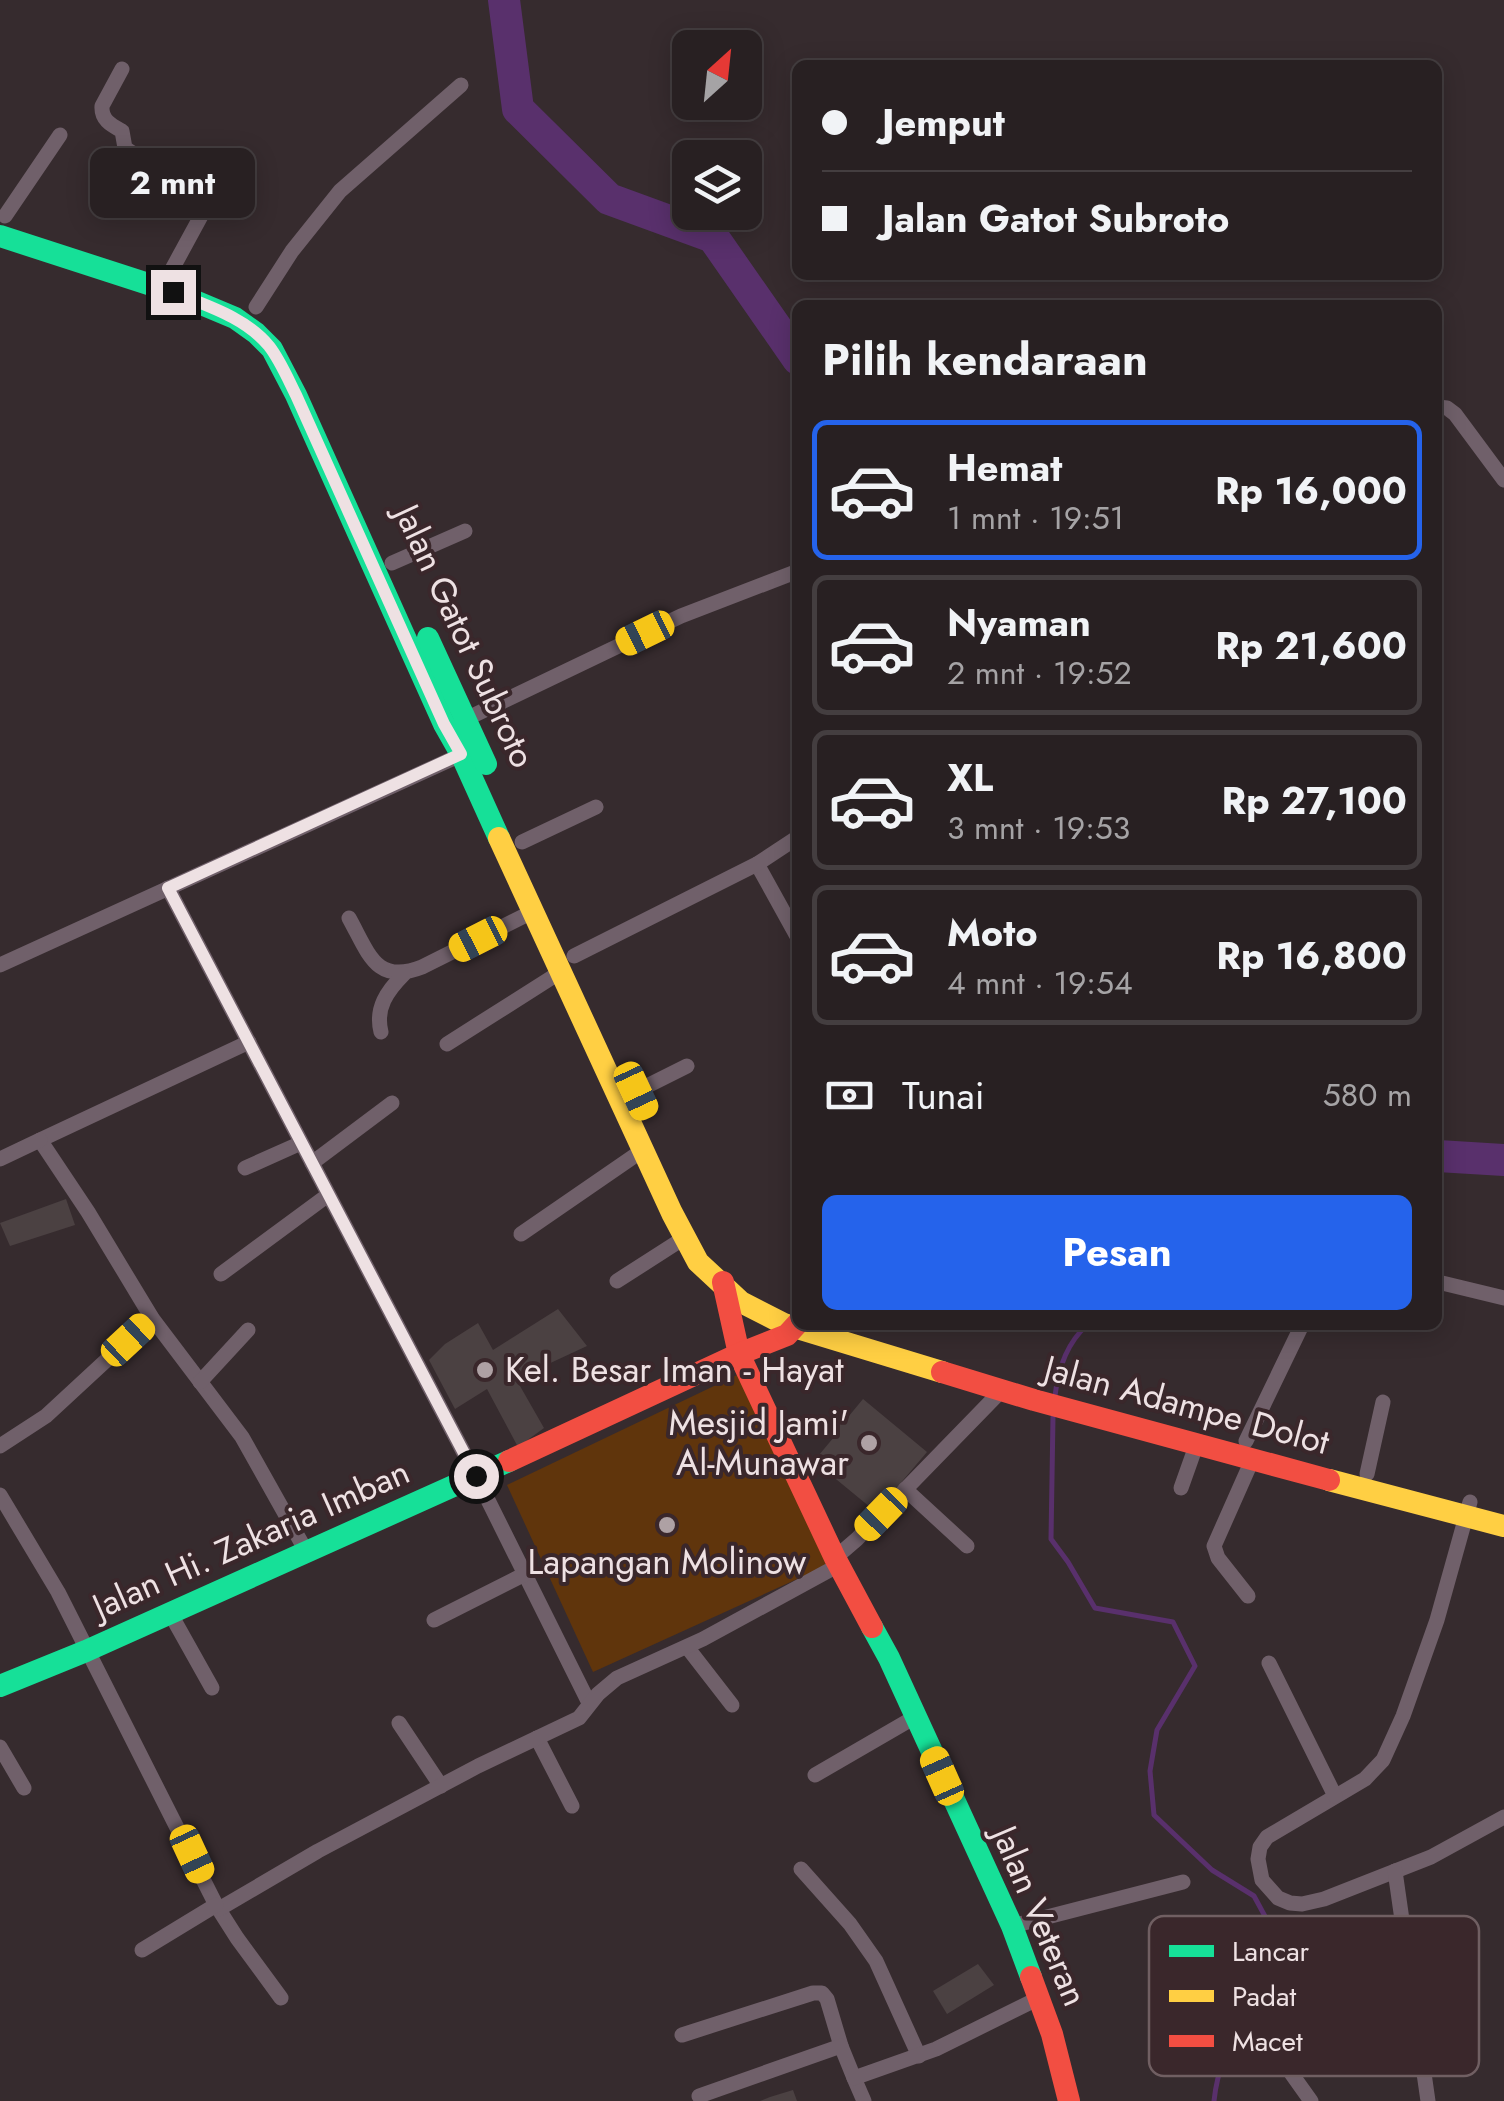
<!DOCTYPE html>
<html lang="id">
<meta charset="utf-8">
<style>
body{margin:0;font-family:Jost,sans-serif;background:#342d2f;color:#f1f3f6;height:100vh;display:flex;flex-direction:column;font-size:38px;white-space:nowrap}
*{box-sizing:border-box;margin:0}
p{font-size:32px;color:#a5a3a5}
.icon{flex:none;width:55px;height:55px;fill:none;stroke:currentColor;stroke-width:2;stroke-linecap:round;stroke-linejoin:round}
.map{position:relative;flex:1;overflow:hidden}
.panel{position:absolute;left:792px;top:300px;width:650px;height:1030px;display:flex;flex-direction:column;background:#282022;border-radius:15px;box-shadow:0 5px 25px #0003,0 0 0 2px #443e40}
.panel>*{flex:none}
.banner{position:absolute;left:792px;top:60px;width:650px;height:220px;border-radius:15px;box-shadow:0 5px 25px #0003,0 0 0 2px #443e40;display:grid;align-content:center;height:220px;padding:0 30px;background:#282022}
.needle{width:65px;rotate:27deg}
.controls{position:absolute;left:672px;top:30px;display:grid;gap:20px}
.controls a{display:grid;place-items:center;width:90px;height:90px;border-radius:15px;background:#282022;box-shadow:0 5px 25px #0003,0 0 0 2px #443e40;font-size:50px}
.end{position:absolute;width:45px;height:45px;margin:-22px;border:12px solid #eee1e3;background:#111;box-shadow:0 0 0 5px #111}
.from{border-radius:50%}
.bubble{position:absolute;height:70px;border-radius:15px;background:#282022;box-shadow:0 5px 25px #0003,0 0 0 2px #443e40;font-size:32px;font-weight:700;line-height:70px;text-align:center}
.car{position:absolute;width:30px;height:60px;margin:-30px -15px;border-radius:12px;box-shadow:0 0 8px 2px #0007;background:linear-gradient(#f5c518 24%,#345 0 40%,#f5c518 0 76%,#345 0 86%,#f5c518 0)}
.banner b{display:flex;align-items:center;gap:35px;height:95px;font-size:38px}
.banner b+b{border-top:2px solid #443e40}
.banner i{width:25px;height:25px;background:#f1f3f6}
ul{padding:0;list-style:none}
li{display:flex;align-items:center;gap:30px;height:140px;margin:0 20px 15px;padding:0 10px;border:5px solid #443e40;border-radius:15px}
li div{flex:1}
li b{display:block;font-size:38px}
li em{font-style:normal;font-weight:700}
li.on{border-color:#2563eb}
li>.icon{width:90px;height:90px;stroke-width:1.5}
h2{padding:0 30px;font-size:45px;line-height:120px}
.pay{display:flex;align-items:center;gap:25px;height:110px;padding:0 30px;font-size:38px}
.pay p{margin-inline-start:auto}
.action{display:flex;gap:20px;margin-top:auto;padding:20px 30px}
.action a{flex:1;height:115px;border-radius:15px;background:#2563eb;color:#fff;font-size:40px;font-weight:700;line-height:115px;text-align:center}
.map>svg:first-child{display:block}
</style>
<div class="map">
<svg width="1504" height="2101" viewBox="0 0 1504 2101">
<rect width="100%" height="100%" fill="#362b2e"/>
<path fill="#60350c" d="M737,1375L828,1565L593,1672L507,1485Z"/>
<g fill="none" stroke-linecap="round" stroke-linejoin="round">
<g stroke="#59306c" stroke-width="5">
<path d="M1055,1396C1058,1369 1066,1344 1087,1325"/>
<path d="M1053,1417L1051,1539L1068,1562L1095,1608L1173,1622L1195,1666L1157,1730L1150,1771L1154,1815L1212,1870L1254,1896L1279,1942C1273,1959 1268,1977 1260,1993C1239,2034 1219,2053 1214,2101"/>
</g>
<g stroke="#59306c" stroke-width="32">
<path d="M504,0L518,109L609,199L713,237L798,359"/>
<path d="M1438,1156L1504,1160"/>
</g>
</g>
<g fill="#4b4142">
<path d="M66,1199L75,1225L10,1246L0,1223Z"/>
<path d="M558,1309L587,1346L516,1379L544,1428L518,1447L487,1389L455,1409L429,1360L445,1344L478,1323L493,1350Z"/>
<path d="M863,1399L927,1452L876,1512L814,1461L834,1437L826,1429L837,1416L844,1422Z"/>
<path d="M978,1964L994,1985L947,2014L933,1991Z"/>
<path d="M793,2090L797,2101H760L770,2097Z"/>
</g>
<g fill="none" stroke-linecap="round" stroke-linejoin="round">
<g stroke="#70606a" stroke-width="15">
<path d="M122,69L102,106C101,120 111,125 122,131L125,148C150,167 192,177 207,205L170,273"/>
<path d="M5,216L60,135"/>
<path d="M256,307L292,251L340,191L461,85"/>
<path d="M1438,407L1447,408L1455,414L1504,480"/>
<path d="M392,563L465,531"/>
<path d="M466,719L681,616L798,571"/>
<path d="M522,842L596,807"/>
<path d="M757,864L798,938"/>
<path d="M168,888L476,1476L589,1703"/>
<path d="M349,918C369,954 376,985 422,967L534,911"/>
<path d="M574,956L757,864L798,837"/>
<path d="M0,965L465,753"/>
<path d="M381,1032C375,1008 387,991 404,974"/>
<path d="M249,1042L40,1140L88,1212L152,1318L242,1437L306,1551"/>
<path d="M447,1044L562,971"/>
<path d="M637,1091L687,1066"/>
<path d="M0,1159L40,1140"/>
<path d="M312,1163L392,1103"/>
<path d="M245,1168L301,1143"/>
<path d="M521,1234L643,1150"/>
<path d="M221,1274L328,1195"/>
<path d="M617,1281L684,1238"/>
<path d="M1438,1282L1504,1298"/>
<path d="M200,1382L248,1330"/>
<path d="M1246,1441L1302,1325"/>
<path d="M0,1446L46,1416L152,1318"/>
<path d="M1367,1474L1383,1402"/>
<path d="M1181,1488L1197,1443"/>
<path d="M905,1489L967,1546"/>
<path d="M0,1495L58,1592L216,1905L237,1938L281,1998"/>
<path d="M1470,1502L1437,1620L1403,1716L1383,1760L1365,1779L1267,1837L1260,1847L1258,1859L1262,1880L1278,1898L1290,1903L1302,1904L1324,1899L1431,1857L1504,1817"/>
<path d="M835,1558L857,1539L1002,1390"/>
<path d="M1248,1596L1218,1558L1214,1546L1253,1458"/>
<path d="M170,1613L212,1688"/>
<path d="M434,1620L525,1574"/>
<path d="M687,1647L732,1705"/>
<path d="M1269,1663L1335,1796"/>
<path d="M399,1723L441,1786"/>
<path d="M537,1738L572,1806"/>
<path d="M0,1747L24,1788"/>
<path d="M815,1775L915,1717"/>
<path d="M801,1869L850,1924L876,1961L919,2056"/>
<path d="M1395,1871L1428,2101"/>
<path d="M219,1909L318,1851L478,1766L579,1718L598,1694L617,1678L703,1639L839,1565"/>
<path d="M1012,1926L1183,1882"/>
<path d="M142,1950L216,1905"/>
<path d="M682,2035L813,1993H822L827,1999L841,2046"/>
<path d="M854,2078L864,2101"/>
<path d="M699,2096L841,2046L854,2078L936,2049L1037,1999"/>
<path d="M1311,2101L1286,2066L1288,2051L1300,2040L1411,1979"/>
</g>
<g stroke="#16e098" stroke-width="22">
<path d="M0,236L173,292L235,318L256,333L272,349L296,395L444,724L461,754L499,838"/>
<path d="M428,638L486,764"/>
<path d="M872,1627L889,1658L1012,1926L1031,1977"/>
<path d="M0,1686L86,1651L509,1461"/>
</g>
<g stroke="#ffcf43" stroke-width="22">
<path d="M499,838L672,1213L698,1262L741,1302L784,1324L942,1372"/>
<path d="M1329,1480L1504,1526"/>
</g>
<g stroke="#f24e42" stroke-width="22">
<path d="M723,1282L739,1354L835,1558L872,1627"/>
<path d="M942,1372L1034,1400L1329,1480"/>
<path d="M509,1461L739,1354L787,1335L798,1323"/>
<path d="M1031,1977L1052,2034L1069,2101"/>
</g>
</g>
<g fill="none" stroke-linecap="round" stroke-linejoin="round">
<path stroke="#eee1e3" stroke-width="12" d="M173,292C207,306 245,317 269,346C280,360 288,379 296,395L444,724L461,754L168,888L476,1476"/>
</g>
<g fill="#aea1a4" stroke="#3a272b" stroke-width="4">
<circle cx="485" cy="1370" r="10"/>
<circle cx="869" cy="1443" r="10"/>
<circle cx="667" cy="1525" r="10"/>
</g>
<g text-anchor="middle" stroke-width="8" stroke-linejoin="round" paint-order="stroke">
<g font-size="35" fill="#eee1e3" stroke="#3a272b">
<text transform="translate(465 636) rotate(65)" y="12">Jalan Gatot Subroto</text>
<text transform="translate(1187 1405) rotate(15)" y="12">Jalan Adampe Dolot</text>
<text transform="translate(251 1539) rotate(-24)" y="12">Jalan Hi. Zakaria Imban</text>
<text transform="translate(1040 1916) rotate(67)" y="12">Jalan Veteran</text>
</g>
<g font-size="35" fill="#eee1e3" stroke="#3a272b" text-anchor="start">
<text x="505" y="1382">Kel. Besar Iman - Hayat</text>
<text x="849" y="1435" text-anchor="end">Mesjid Jami'<tspan x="849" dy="40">Al-Munawar</tspan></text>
<text x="667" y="1574" text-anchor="middle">Lapangan Molinow</text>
</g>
</g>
<rect x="1149" y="1916" width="330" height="160" rx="15" fill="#3a272b" stroke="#705f62" stroke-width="2.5"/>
<rect x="1169" y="1945" width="45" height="12" fill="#16e098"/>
<rect x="1169" y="1990" width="45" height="12" fill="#ffcf43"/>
<rect x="1169" y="2035" width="45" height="12" fill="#f24e42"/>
<g font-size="28" fill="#eee1e3">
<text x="1232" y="1961">Lancar</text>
<text x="1232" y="2006">Padat</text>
<text x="1232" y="2051">Macet</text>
</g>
</svg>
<div class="controls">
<a><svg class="needle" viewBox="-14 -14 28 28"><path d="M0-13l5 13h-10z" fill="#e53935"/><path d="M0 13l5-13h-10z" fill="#a5a3a5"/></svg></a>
<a><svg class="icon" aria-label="layers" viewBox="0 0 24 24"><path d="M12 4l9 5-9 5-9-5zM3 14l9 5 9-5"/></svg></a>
</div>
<i class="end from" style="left:476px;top:1476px"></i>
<i class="end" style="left:173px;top:292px"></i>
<div class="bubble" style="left:90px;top:148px;width:165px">2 mnt</div>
<i class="car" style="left:645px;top:633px;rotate:244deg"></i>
<i class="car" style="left:478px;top:939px;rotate:243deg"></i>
<i class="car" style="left:636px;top:1091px;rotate:155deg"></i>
<i class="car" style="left:128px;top:1340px;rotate:47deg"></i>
<i class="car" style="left:881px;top:1514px;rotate:224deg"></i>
<i class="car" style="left:942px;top:1776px;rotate:336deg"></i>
<i class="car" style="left:192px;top:1854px;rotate:155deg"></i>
<div class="banner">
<b><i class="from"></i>Jemput</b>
<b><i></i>Jalan Gatot Subroto</b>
</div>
<section class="panel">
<h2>Pilih kendaraan</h2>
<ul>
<li class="on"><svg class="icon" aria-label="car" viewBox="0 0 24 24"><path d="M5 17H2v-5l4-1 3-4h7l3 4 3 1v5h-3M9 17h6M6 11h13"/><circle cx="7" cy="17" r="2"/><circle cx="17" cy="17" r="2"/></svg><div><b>Hemat</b><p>1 mnt · 19:51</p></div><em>Rp 16,000</em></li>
<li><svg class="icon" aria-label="car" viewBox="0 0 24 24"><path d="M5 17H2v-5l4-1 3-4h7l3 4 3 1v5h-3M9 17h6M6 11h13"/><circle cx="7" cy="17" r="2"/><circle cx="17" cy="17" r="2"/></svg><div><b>Nyaman</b><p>2 mnt · 19:52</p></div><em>Rp 21,600</em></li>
<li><svg class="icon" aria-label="car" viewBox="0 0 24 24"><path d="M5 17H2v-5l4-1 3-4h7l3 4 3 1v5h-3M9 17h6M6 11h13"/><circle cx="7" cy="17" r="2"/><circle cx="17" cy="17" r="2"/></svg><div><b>XL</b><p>3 mnt · 19:53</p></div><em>Rp 27,100</em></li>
<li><svg class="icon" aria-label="car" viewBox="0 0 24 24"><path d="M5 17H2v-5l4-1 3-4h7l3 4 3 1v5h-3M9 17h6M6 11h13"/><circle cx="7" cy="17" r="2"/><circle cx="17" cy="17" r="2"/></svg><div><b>Moto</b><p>4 mnt · 19:54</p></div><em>Rp 16,800</em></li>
</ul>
<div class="pay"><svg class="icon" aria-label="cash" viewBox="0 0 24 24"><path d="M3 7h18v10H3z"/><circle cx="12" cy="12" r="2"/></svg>Tunai<p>580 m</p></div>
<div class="action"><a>Pesan</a></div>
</section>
</div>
